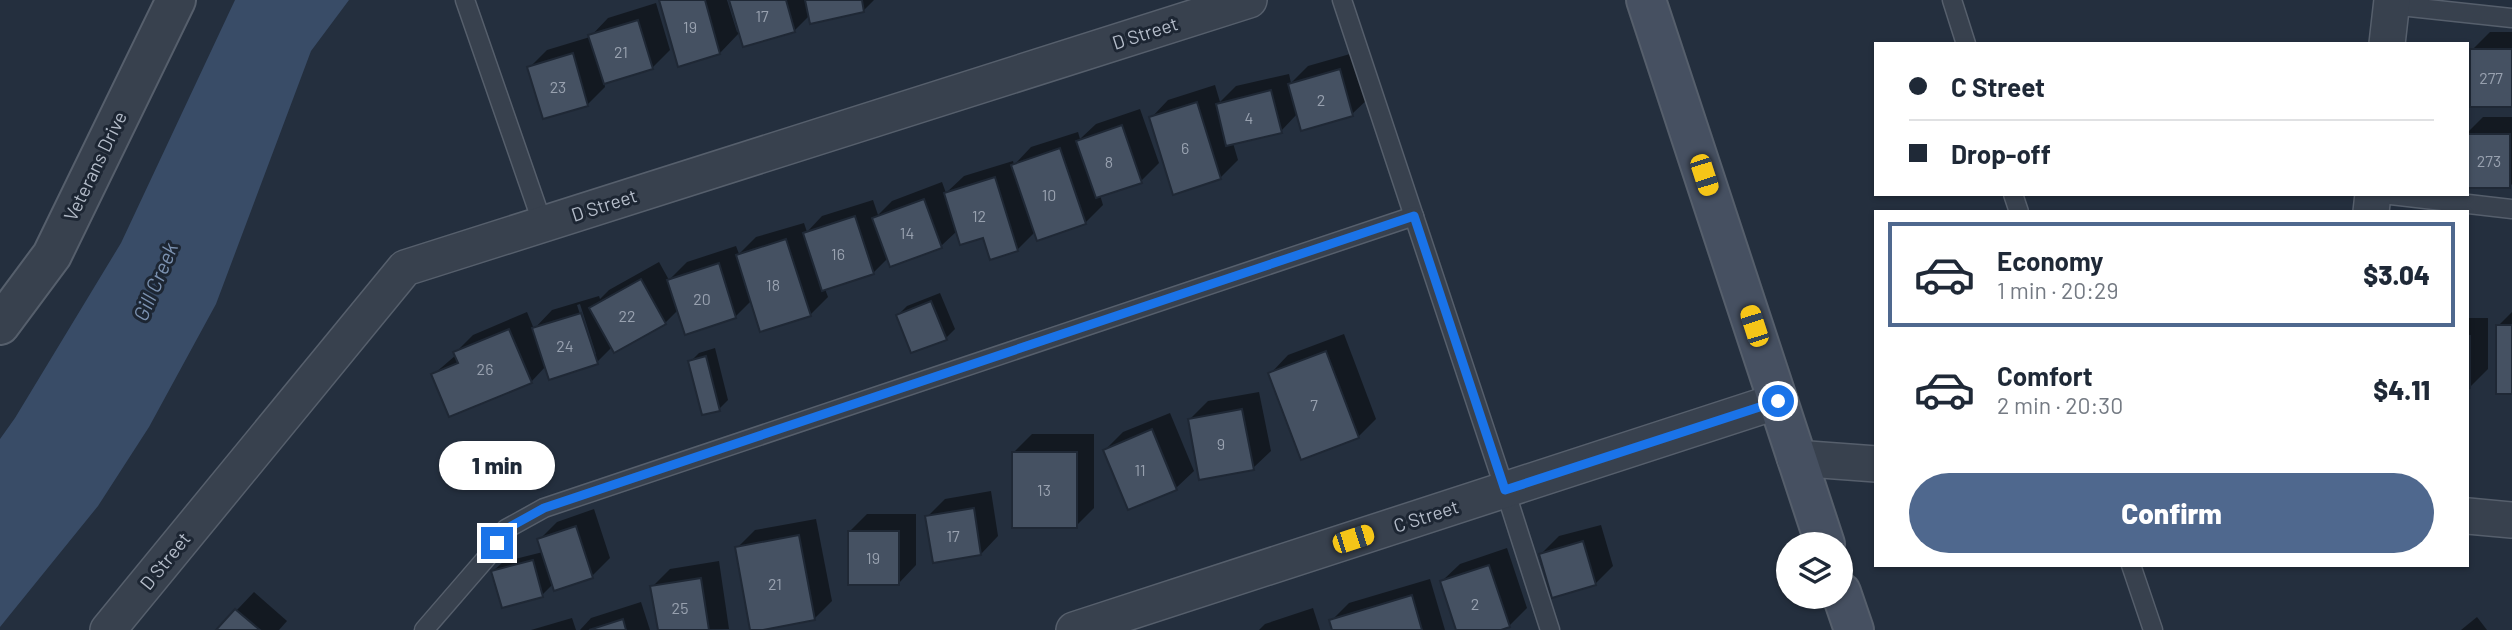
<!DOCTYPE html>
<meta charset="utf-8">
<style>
body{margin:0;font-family:Barlow,sans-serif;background:#f6f6f7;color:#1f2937;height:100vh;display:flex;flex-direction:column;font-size:26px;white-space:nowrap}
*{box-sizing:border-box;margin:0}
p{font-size:23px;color:#747a83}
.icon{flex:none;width:38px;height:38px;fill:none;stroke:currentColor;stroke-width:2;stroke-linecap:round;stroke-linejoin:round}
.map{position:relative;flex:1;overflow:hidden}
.panel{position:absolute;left:1874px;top:210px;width:595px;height:357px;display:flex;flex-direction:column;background:#fff;border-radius:0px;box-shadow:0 2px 5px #0004}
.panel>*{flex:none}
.hud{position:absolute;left:1874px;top:42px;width:595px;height:154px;border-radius:0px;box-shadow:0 2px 5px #0004;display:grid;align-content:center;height:154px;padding:0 35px;background:#fff}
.controls{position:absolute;left:1776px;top:532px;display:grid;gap:14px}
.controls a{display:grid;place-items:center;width:77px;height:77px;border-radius:50%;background:#fff;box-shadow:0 2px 5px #0004;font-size:35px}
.end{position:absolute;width:32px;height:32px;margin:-16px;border:9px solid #1a73e8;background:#fff;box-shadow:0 0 0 4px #fff}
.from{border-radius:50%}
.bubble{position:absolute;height:49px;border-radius:24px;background:#fff;box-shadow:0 2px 5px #0004;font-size:23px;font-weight:800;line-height:49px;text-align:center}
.car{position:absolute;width:21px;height:42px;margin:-21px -10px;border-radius:9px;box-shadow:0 0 5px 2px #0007;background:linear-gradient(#f5c518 24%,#345 0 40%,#f5c518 0 76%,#345 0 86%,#f5c518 0)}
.hud b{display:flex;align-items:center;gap:24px;height:66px;font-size:26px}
.hud b+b{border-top:2px solid #e0e1e3}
.hud i{width:18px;height:18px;background:#1f2937}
ul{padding:12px 0 0;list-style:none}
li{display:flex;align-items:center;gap:21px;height:105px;margin:0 14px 10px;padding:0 21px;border:4px solid transparent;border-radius:0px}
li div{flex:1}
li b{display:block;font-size:26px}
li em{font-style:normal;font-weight:800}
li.selected{border-color:#4f688e}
li>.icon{width:63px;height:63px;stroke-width:1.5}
.cta{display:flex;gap:14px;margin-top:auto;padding:14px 35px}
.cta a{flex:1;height:80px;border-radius:42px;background:#4f688e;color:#fff;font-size:28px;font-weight:800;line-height:80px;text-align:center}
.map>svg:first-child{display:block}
</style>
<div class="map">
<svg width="2512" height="630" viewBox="0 0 2512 630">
<rect width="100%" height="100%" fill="#242f3e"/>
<path fill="#394c67" d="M235,0H349L311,51L216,304L149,427L98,506L0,627V439L15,418L121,243Z"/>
<g fill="#0007" fill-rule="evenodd">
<path d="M661,0H727L737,32L740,31L731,0H874L864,10L810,15L794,31L740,32L720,53Z"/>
<path d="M656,3L670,50L652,68L604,82L605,87L587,105L529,68L547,50L590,37L608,18Z"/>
<path d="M2490,32H2512V105L2472,50Z"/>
<path d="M1357,52L1370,97L1352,114L1298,113L1281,131L1233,143L1238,160L1220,178L1151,118L1168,100L1215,85L1220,102L1236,86L1289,74L1291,83L1308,66Z"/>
<path d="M1140,109L1159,163L1141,181L1100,195L1103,205L1085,223L1036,231L1017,250L985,236L957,231L941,246L888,258L873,273L825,289L828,297L810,315L752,300L735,317L679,309L665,323L612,347L597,362L546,366L531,382L434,374L456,355L455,353L473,335L527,312L534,329L552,310L599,296L600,299L609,290L659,262L669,280L687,262L736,246L739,254L756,237L804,223L807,232L822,216L873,200L878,215L892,201L942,182L946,193L964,176L1013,161L1014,165L1031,147L1078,132L1080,139L1096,124ZM580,304L596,354H593L577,305Z"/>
<path d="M2483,117H2512V184L2510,186H2468V132Z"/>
<path d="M940,293L955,329L946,338L898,315L907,306Z"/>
<path d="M2512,312V392L2498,326Z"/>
<path d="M2468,318H2488V369L2470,387H2468Z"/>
<path d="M1344,334L1376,419L1358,437L1271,373L1288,355Z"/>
<path d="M715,348L728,400L719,409L690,362L699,353Z"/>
<path d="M1259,392L1271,451L1253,468L1190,419L1208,401Z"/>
<path d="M1170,413L1194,471L1176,488L1105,450L1123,432Z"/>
<path d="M1032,434H1094V508L1076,526L1014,452Z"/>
<path d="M991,491L998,536L981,554L927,517L945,499Z"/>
<path d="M594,509L610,558L592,576L555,589L553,584L542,595L493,571L503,562L543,552L539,540L557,522Z"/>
<path d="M867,514H916V565L899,583L849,532Z"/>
<path d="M816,519L832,601L814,619L752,630L737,548L755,530Z"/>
<path d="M1601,525L1613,566L1595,584L1541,554L1559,536Z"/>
<path d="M1507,548L1527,608L1509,626L1496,630H1458L1442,581L1460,564Z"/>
<path d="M719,561L729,629L659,630L652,587L670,569Z"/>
<path d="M1430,579L1445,630H1334L1331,621L1349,603Z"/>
<path d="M254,592L287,621L279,630H218Z"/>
<path d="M641,602L650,630H580L591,618Z"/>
<path d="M1313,608L1320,630H1259L1265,624Z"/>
<path d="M2477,617L2487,630H2461Z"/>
<path d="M572,618L576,630H531Z"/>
</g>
<g fill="#455162" stroke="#1f2835" stroke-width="2">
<path d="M659,0H705L720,54L678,67Z"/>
<path d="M729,0H786L795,32L743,47Z"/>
<path d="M805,0H862L864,12L810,24Z"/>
<path d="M638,20L653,69L604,84L588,35Z"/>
<rect x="2470" y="49" width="42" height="58"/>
<path d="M573,53L588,106L543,119L527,67Z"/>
<path d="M1340,69L1353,116L1301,131L1288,84Z"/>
<path d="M1271,90L1282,133L1226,146L1216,104Z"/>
<path d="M1197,102L1221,179L1173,195L1149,117Z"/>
<path d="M1122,125L1142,183L1096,198L1076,141Z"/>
<rect x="2468" y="134" width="42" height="54"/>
<path d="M1060,148L1086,224L1037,241L1011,165Z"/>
<path d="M995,177L1018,251L990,260L983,238L960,245L944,193Z"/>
<path d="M924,199L942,248L890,267L872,218Z"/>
<path d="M855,216L874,274L822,291L803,233Z"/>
<path d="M786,239L811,316L760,332L736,255Z"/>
<path d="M719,263L736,318L685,335L667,280Z"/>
<path d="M641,279L666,324L614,353L589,308Z"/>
<path d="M931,301L947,340L911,353L896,315Z"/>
<path d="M581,313L598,364L549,380L532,328Z"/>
<rect x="2496" y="325" width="16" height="69"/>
<path d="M509,329L532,383L449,417L431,374L458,363L453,352Z"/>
<rect x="2468" y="336" width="2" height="52"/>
<path d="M1326,351L1359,438L1301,460L1268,373Z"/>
<path d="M706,356L720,411L702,415L688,361Z"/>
<path d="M1242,409L1254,470L1199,480L1188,419Z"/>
<path d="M1152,429L1177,490L1128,510L1103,450Z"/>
<rect x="1012" y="452" width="65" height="76"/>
<path d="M974,508L981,555L933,563L925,516Z"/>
<path d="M576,526L593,578L554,591L537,539Z"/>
<rect x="848" y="531" width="51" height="54"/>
<path d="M799,535L815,620L763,630H750L735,547Z"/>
<path d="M1583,541L1596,585L1552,598L1539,554Z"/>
<path d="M533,560L543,597L502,608L491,571Z"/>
<path d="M1489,565L1510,627L1501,630H1456L1440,581Z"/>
<path d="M701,578L709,630H658L650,586Z"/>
<path d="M1412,595L1422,630H1332L1329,620Z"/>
<path d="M235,609L260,630H216Z"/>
<path d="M623,619L626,630H589Z"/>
</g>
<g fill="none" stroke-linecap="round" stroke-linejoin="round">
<defs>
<g id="service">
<path d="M465,0L543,225"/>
<path d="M1342,0L1505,490L1550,630"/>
<path d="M1952,0L1966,44"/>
<path d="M2391,5L2512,18"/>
<path d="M2013,194L2019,212"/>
<path d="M2382,194L2512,209"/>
<path d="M2131,565L2153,630"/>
<path d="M424,630L488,556L506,529L544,508L1414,216"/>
</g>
<g id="minor">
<path d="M2387,44L2392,0"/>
<path d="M2371,212L2373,194"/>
<path d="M1795,458L1876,464"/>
<path d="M2468,516L2512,520"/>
<path d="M108,630L405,268L1249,0"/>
<path d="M1074,630L1778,401"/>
</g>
<path id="tertiary" d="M0,325L52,255L176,0"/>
<g id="secondary">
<path d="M1646,0L1825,544"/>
<path d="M1841,592L1854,630"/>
</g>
</defs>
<use href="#service" stroke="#565f6c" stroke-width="21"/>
<use href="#minor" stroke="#565f6c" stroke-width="38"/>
<use href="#tertiary" stroke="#565f6c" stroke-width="42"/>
<use href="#secondary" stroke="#565f6c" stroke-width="42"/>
<use href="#service" stroke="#38414e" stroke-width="18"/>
<use href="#minor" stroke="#38414e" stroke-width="35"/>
<use href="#tertiary" stroke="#38414e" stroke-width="38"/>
<use href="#secondary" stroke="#465061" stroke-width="38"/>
</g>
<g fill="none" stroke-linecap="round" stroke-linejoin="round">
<path stroke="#1a73e8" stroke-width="9" d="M497,543L506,529L544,508L1414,216L1505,490L1778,401"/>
</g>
<g text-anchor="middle" stroke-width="6" stroke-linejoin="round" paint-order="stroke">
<g font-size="16" fill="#98a1af">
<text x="762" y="22">17</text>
<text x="690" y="33">19</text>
<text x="621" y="58">21</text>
<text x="2491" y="84">277</text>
<text x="558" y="93">23</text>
<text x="1321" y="106">2</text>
<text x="1249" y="124">4</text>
<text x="1185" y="154">6</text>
<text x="2489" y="167">273</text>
<text x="1109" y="168">8</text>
<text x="1049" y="201">10</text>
<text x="979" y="222">12</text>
<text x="907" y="239">14</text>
<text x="838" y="260">16</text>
<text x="773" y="291">18</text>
<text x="702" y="305">20</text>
<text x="627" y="322">22</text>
<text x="565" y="352">24</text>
<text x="485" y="375">26</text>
<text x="1314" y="411">7</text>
<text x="1221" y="450">9</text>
<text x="1140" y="476">11</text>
<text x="1044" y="496">13</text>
<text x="953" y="542">17</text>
<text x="873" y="564">19</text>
<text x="775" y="590">21</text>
<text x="1475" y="610">2</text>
<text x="680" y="614">25</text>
</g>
<g font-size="19" fill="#b4bcc9" stroke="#1d2633">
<text transform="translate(1145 33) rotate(-18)" y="7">D Street</text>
<text transform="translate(95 166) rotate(-64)" y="7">Veterans Drive</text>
<text transform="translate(604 205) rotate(-18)" y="7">D Street</text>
<text transform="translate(1426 516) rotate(-18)" y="7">C Street</text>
<text transform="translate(165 561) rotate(-51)" y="7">D Street</text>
</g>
<g font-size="21" font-style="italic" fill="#7c92b1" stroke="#1d2633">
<text transform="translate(156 282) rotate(-67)" y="7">Gill Creek</text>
</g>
</g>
</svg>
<div class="controls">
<a><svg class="icon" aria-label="layers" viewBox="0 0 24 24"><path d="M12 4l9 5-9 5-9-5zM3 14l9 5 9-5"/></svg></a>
</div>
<i class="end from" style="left:1778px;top:401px"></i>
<i class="end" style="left:497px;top:543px"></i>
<div class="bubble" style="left:439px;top:441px;width:116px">1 min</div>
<i class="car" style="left:1704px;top:175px;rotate:162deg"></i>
<i class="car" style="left:1754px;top:326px;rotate:342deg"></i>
<i class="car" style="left:1353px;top:539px;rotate:72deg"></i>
<div class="hud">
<b><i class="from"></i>C Street</b>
<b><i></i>Drop-off</b>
</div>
<section class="panel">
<ul>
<li class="selected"><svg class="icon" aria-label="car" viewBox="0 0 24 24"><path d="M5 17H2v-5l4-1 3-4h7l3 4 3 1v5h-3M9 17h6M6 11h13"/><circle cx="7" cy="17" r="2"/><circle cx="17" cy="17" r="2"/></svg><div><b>Economy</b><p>1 min · 20:29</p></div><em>$3.04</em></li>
<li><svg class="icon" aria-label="car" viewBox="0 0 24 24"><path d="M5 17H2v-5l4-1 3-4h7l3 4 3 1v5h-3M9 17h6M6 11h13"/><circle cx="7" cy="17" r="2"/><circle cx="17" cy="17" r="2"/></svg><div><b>Comfort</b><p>2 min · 20:30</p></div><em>$4.11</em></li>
</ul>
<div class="cta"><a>Confirm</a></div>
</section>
</div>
